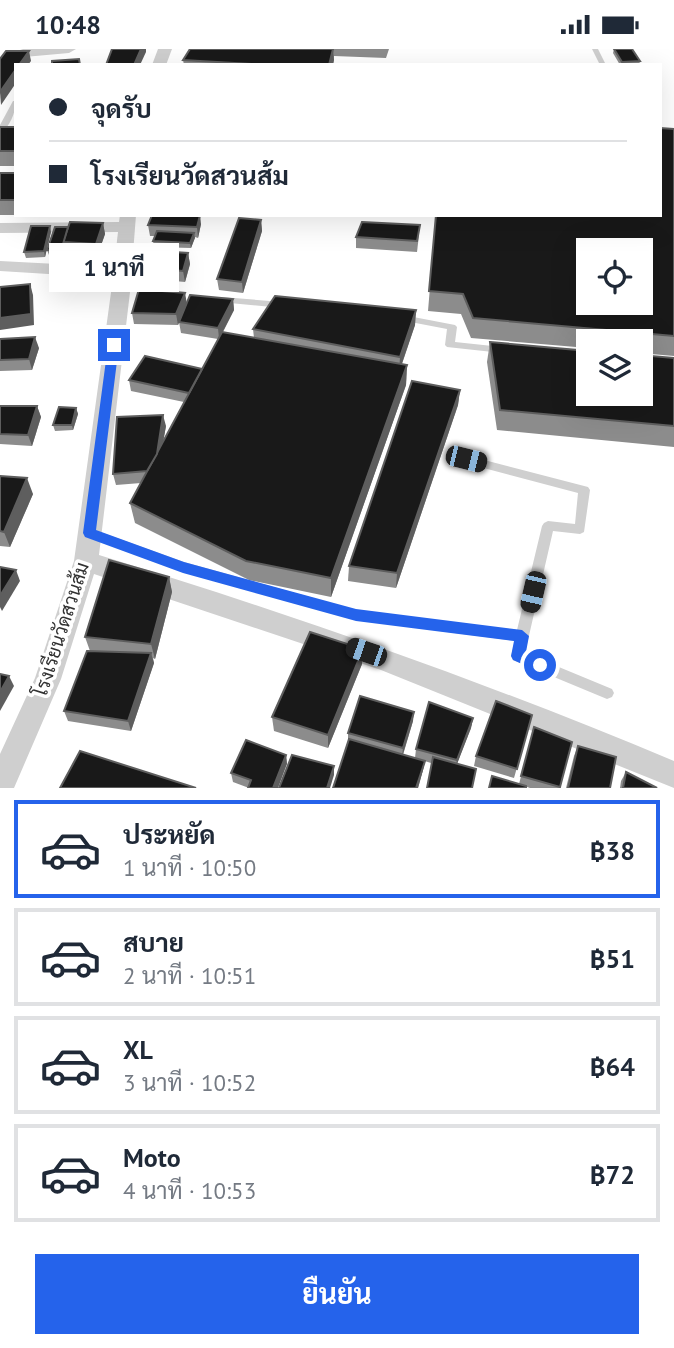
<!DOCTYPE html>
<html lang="th">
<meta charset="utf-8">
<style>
body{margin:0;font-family:"PT Sans",Sarabun,sans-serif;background:#f6f6f7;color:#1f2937;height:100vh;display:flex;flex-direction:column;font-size:26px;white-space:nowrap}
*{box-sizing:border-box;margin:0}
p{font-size:23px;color:#747a83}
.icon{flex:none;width:38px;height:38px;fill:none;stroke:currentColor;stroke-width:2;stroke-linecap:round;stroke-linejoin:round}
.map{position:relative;height:739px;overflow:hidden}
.details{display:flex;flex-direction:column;background:#fff;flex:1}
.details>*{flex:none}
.hud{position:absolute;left:14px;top:14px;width:648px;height:154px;border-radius:0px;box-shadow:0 7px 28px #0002;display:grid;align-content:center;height:154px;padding:0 35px;background:#fff}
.fabs{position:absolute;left:576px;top:189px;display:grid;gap:14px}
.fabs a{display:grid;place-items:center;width:77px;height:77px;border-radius:0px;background:#fff;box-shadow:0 7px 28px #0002;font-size:35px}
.end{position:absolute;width:32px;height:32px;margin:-16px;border:9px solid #2563eb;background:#fff;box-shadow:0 0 0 4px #fff}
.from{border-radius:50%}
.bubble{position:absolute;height:49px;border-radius:0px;background:#fff;box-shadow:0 7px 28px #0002;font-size:23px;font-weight:700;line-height:49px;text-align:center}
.car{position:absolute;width:21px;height:42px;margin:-21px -10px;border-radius:9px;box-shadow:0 0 5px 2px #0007;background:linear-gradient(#222 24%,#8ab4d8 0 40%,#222 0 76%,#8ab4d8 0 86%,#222 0)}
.hud b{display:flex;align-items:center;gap:24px;height:66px;font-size:26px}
.hud b+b{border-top:2px solid #e0e1e3}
.hud i{width:18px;height:18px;background:#1f2937}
ul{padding:12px 0 0;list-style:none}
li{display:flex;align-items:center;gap:21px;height:98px;margin:0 14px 10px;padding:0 21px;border:4px solid #e0e1e3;border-radius:0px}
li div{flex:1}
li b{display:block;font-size:26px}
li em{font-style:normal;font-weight:700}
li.on{border-color:#2563eb}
li>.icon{width:63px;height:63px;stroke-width:1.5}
.cta{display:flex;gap:14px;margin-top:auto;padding:14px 35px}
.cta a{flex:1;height:80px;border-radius:0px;background:#2563eb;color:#fff;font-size:28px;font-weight:700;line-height:80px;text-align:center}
.status{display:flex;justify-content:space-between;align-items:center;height:49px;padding:0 35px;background:#fff;direction:ltr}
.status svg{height:19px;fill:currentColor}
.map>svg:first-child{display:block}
</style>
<div class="status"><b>10:48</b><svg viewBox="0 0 49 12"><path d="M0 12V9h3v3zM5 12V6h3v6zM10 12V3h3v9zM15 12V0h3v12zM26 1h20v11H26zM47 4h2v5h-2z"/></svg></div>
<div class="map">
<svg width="674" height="739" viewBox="0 0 674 739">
<rect width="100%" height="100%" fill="#fff"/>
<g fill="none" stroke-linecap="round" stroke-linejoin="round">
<g fill="#cfcfcf" fill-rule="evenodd">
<path d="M592,0H598L606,16H600Z"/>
<path d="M13,52H16C16,63 9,79 0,85V76Z"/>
<path d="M222,248L282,253L287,256L282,259L219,253L217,251Z"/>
<path d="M403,266L455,276L457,278L455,293L502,298L507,301L502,304L447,298L445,296L447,280L400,271L398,269Z"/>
<path d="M465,406L588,438L590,441L584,483L580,485L553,482L525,604L612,640L614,644L612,648L607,650L513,611L511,607L515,592L356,571L183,523L85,487L83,484L85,481L89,479L184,513L356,561L517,581L542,477L544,474L548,472L575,475L578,444L461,413L460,410L461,407Z"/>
</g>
<g fill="#cfcfcf" fill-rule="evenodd">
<path d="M23,0H76L69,4L24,8L0,18V8Z"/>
<path d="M158,0H172L166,16H152Z"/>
<path d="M120,166H136L130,243L99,506C294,566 486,633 674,712V739L381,621L94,525L61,630L14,739H0V705L35,629L74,512L113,229L0,222V212L114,218L118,183L0,184V174L119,173Z"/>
</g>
</g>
<g fill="#8c8c8c">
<path d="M190,0H389L386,9L334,7L333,16H184L183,11Z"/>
<path d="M614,0L640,12L639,16H620L613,4Z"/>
<rect x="0" y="78" width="16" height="39"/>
<path d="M674,80V307L640,304V292H588V299L471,289L461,265L428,262L436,166Z"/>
<rect x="0" y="124" width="16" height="42"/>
<path d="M261,171L262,182L243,244L219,241L217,230Z"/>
<path d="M103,174L105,185L98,205L66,204L65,200L62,207L49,206L47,201L68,178Z"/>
<path d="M201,175L198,189L195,188L191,199L154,198L153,192L155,187H150L148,176Z"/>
<path d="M51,183L45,208L26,209L24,203Z"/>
<path d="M419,186L417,203L356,199V188Z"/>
<path d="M188,204L190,215L185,233L153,230L151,219Z"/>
<path d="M233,250L234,261L223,283L254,289L253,280L416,261L415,276L402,315L407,316L406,336L331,548L249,531L135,474L130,454L141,434L116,436L113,425L166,377L163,393L184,353L131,342L129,331L202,320L218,290L181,284L179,273L178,276L134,275L132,264Z"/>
<path d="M0,290L39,299L32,321L0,322Z"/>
<path d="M490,293L674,309V398L497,381L487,313Z"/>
<path d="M460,341L458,356L396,539L348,532L349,517Z"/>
<path d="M0,357H37L41,368L32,397L0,395Z"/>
<path d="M76,359L78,365L73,381L55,382L53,376Z"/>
<path d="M0,427L33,445L10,498L0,497Z"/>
<path d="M169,528L172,543L155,610L153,609L154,614L131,682L68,672L64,662L90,602L85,588Z"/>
<path d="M362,615L328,699L274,682L272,668Z"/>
<path d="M532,666L514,729L474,717L476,707Z"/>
<path d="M473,669L471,679L457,715L431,714L415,709L416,700Z"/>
<path d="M413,672L403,706L425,712L423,721L418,739H333L348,693V684Z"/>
<path d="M534,678L572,693L560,739H530L519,735Z"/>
<path d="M578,697L610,739H566L574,707Z"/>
<path d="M286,706L287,715L249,739L233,733L231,724Z"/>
<path d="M626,723L657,739H620L621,732Z"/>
</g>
<g fill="#5e5e5e">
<path d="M141,0H146V3L140,16H134Z"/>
<path d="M333,0L334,11L333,16H329Z"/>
<path d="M29,2L31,12L28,16H19Z"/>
<path d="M16,20V34L1,56L0,43Z"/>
<path d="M200,166L201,175L198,189L197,178Z"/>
<path d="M261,171L262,182L243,244L242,233Z"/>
<path d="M103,174L105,185L98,205L96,195Z"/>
<path d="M50,177L51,183L45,208L44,202Z"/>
<path d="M194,184L195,189L191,199L190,194Z"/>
<path d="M63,195L65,200L62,207L61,202Z"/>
<path d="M188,204L190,215L185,233L183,222Z"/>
<path d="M30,235L33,246L34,276L0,281V269Z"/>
<path d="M185,244L187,255L178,276L176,265Z"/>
<path d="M233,250L234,261L219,290L218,279Z"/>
<path d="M416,261L415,276L399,323L400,308Z"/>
<path d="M35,288L39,299L32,321L29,310Z"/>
<path d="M407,316L406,336L331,548V529Z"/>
<path d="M460,341L458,356L396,539L397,524Z"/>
<path d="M37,357L41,368L32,397L28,386Z"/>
<path d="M76,359L78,365L73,381L72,376Z"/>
<path d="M163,366L166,377L156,432L154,421Z"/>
<path d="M27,429L33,445L10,498L4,483Z"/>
<path d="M16,521L20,532L2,562L0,558V547Z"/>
<path d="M169,528L172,543L155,610L151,595Z"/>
<path d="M363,600L362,615L328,699V686Z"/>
<path d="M151,604L154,614L131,682L128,672Z"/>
<path d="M9,627L14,637L0,662V643Z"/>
<path d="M414,663L413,672L402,708L403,699Z"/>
<path d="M473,669L471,679L455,720L457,711Z"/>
<path d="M286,706L287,715L278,739H273Z"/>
<path d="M425,712L423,721L418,739H416Z"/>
<path d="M334,717V726L330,739H327Z"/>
</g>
<g fill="#191919" stroke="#5e5e5e" stroke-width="2" fill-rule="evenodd">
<path d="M112,0H141L134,16H106Z"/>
<path d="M190,0H333L329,16H269L183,11Z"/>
<path d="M614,0H632L640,12L622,13Z"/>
<path d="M6,2H29L19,16H16V20L0,43V10Z"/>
<path d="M79,10L80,16H52V12Z"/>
<rect x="0" y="78" width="16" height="24"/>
<path d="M660,79L674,80V287L473,269L463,245L429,242L436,166H660ZM588,201H640V254H588Z"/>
<rect x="0" y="124" width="16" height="27"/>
<path d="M152,166H200L197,178L148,176Z"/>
<path d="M239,169L261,171L242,233L217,230Z"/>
<path d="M70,173L103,174L96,195L63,193Z"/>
<path d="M362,173L420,176L417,192L356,188Z"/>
<path d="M31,177H50L44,202L24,203Z"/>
<path d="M55,178H68L61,202L47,201Z"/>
<path d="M157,182L194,184L190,194L153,192Z"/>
<path d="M158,202L188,204L183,222L151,219Z"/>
<path d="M30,235L31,265L0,269V238Z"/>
<path d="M139,240L185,244L176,265L132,264Z"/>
<path d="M190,246L233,250L218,279L179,273Z"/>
<path d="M275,247L416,261L400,308L253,280Z"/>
<path d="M222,283L407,316L331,529L246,512L130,454Z"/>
<path d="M35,288L29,310L0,311V290Z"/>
<path d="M490,293L588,302V345H640V306L674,309V377L500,361Z"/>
<path d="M145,307L202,320L189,344L129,331Z"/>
<path d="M412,332L460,341L397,524L349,517Z"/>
<path d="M0,357H37L28,386L0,385Z"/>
<path d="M59,358L76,359L72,376H53Z"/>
<path d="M163,366L157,405L147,422L113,425L117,368Z"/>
<path d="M0,427L27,429L4,483L0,482Z"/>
<path d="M109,511L169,528L151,595L85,588Z"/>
<path d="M0,518L16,521L0,547Z"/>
<path d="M310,583L363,600L328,686L272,668Z"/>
<path d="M87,602L151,604L128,672L64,662Z"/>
<path d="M0,625L9,627L0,643Z"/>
<path d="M360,647L414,663L403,699L348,684Z"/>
<path d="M496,652L532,666L517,720L476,707Z"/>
<path d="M429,653L473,669L457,711L416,700Z"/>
<path d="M534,678L572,693L560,738L521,727Z"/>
<path d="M349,690L425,712L416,739H333Z"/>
<path d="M246,691L286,706L273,739H248L251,731L231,724Z"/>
<path d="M578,697L616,708L610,739H568Z"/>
<path d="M80,702L196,739H60Z"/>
<path d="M292,706L334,717L327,739H279Z"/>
<path d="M433,708L476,720L472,739H427Z"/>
<path d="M626,723L657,739H623Z"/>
<path d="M492,727L526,737V739H489Z"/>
</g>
<path fill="#2563eb" d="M114,293L119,296L96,481L184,513L356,560L522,581L529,587L526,603L545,612V621L540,623L513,611L511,607L514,592L356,572L183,524L85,488L83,484L108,296Z"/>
<g text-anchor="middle" stroke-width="7" stroke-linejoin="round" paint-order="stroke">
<g font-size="19" fill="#323232" stroke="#fff">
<text transform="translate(61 580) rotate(-72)" y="7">โรงเรียนวัดสวนส้ม</text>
</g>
</g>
</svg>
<div class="fabs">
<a><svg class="icon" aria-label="locate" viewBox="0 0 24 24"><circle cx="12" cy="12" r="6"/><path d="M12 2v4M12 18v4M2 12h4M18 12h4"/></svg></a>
<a><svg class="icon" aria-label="layers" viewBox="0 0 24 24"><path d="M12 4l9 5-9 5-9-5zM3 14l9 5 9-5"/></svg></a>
</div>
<i class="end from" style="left:540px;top:616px"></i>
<i class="end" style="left:114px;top:296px"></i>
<div class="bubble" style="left:49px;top:194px;width:130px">1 นาที</div>
<i class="car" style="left:466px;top:410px;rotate:104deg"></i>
<i class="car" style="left:533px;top:543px;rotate:193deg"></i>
<i class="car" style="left:366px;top:603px;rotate:289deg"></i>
<div class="hud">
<b><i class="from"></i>จุดรับ</b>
<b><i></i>โรงเรียนวัดสวนส้ม</b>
</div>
</div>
<section class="details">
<ul>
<li class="on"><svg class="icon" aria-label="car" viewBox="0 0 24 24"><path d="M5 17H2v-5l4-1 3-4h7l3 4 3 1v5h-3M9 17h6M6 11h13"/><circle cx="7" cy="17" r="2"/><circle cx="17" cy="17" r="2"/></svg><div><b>ประหยัด</b><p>1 นาที · 10:50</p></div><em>฿38</em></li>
<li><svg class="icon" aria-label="car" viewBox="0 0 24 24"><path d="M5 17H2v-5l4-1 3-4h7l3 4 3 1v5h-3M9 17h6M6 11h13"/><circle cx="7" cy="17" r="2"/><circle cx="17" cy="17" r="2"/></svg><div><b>สบาย</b><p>2 นาที · 10:51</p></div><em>฿51</em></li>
<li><svg class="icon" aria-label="car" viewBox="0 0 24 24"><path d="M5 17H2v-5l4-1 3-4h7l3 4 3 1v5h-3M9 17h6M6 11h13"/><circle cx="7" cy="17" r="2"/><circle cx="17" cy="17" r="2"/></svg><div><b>XL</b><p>3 นาที · 10:52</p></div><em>฿64</em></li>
<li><svg class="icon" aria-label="car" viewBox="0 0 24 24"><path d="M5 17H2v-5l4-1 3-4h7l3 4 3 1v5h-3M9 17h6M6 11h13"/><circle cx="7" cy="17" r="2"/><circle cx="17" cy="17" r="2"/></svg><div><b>Moto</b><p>4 นาที · 10:53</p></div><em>฿72</em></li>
</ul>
<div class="cta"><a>ยืนยัน</a></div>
</section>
